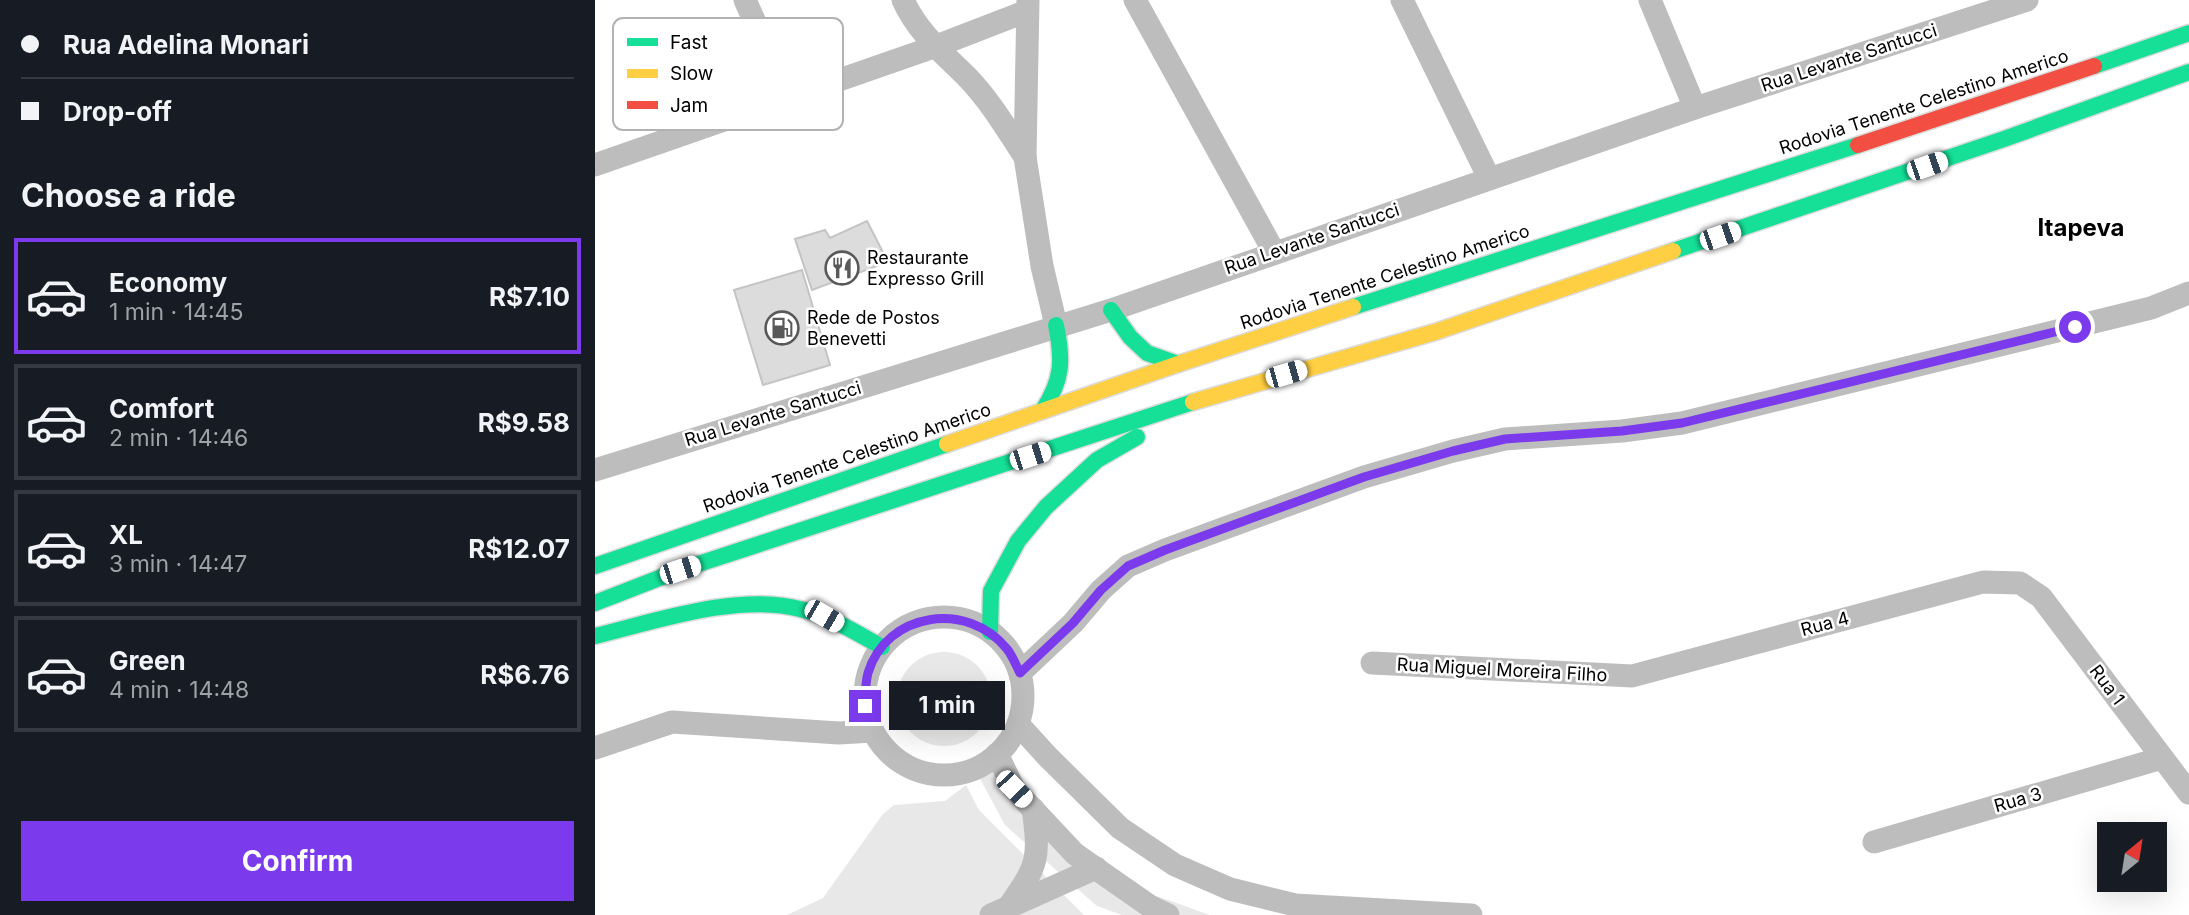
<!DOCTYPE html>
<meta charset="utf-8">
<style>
body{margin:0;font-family:Inter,sans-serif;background:#20242c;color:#f1f3f6;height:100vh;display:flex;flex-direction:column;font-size:26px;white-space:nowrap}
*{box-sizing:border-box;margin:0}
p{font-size:23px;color:#9ea1a6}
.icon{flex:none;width:38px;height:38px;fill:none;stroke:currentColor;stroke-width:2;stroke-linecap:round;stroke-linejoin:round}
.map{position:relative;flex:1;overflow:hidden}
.side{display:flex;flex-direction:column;background:#171b24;width:595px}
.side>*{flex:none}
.hud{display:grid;align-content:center;height:154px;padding:0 21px;background:#171b24}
.needle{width:46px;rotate:30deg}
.buttons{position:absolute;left:1502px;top:822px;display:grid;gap:14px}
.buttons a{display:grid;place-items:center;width:70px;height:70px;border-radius:0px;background:#171b24;box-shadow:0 7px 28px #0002;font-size:35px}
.end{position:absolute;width:32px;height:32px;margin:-16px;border:9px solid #7c3aed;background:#fff;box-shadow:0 0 0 4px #fff}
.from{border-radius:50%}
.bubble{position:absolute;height:49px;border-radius:0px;background:#171b24;box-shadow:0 7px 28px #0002;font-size:23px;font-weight:700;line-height:49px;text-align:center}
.car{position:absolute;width:21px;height:42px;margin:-21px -10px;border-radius:9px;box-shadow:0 0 5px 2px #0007;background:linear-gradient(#fff 24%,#345 0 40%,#fff 0 76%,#345 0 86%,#fff 0)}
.hud b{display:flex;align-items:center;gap:24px;height:66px;font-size:26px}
.hud b+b{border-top:2px solid #363941}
.hud i{width:18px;height:18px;background:#f1f3f6}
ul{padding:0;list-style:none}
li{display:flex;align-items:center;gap:21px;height:116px;margin:0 14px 10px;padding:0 7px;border:4px solid #363941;border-radius:0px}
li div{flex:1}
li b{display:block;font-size:26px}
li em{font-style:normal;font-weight:700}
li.selected{border-color:#7c3aed}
li>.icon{width:63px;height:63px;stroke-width:1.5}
h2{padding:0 21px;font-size:32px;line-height:84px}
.action{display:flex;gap:14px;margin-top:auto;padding:14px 21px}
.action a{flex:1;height:80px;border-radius:0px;background:#7c3aed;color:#fff;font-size:28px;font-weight:700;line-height:80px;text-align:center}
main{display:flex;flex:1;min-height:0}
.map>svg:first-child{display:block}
</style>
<main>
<section class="side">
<div class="hud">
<b><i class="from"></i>Rua Adelina Monari</b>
<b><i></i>Drop-off</b>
</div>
<h2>Choose a ride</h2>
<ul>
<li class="selected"><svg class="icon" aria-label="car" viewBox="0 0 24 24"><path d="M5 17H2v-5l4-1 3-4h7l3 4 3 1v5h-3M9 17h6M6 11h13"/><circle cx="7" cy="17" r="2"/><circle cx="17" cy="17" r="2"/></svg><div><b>Economy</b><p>1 min · 14:45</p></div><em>R$7.10</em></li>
<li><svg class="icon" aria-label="car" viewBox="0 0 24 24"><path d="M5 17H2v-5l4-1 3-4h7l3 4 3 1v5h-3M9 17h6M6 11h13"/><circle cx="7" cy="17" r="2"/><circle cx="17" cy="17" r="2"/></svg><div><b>Comfort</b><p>2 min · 14:46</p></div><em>R$9.58</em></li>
<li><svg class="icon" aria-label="car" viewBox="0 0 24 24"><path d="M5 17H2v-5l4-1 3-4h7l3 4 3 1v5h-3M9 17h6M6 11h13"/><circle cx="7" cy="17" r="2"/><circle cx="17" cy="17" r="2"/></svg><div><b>XL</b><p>3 min · 14:47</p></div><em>R$12.07</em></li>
<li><svg class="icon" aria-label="car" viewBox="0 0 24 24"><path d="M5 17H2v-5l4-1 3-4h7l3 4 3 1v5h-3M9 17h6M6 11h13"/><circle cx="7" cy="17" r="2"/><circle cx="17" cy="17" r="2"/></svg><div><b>Green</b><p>4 min · 14:48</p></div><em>R$6.76</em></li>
</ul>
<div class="action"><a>Confirm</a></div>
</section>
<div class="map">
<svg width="1594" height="915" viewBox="0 0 1594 915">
<rect width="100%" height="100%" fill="#fff"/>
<g fill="#e8e8e8">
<circle cx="349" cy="699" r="47"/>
<path d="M398,756L514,879L615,915H527L502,906L410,825L383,775L392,768Z"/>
<path d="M371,785L384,810L489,915H192L228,898L288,814L299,805L350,801Z"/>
</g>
<g fill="#dcdcdc" stroke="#c4c4c4" stroke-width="2">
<path d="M272,221L293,262L217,290L200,239L230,230L235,238Z"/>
<path d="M207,270L235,365L168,385L139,290Z"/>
</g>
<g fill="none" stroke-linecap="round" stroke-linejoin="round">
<defs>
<g id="fast">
<path d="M1499,66L1594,33"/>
<path d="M1078,251L1409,139L1594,72"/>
<path d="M758,307L1263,145"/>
<path d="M516,310L535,337L552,353L583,364"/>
<path d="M448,410C468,379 468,360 461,325"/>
<path d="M0,566L352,444"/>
<path d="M0,603L85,570L598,402"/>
<path d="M395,632L396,591L423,541L451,507L502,460L542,437"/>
<path d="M0,636C62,621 142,593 205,609C235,616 260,632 287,647"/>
</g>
<g id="slow">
<path d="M598,402L840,332L1078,251"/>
<path d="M352,444L583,364L758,307"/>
</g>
<path id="jam" d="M1263,145L1499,66"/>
</defs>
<use href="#fast" stroke="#dbdbdb" stroke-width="19"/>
<use href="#slow" stroke="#dbdbdb" stroke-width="19"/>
<use href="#jam" stroke="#dbdbdb" stroke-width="19"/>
<g stroke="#bdbdbd" stroke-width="23">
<path d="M150,0L194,98"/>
<path d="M308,0C323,33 348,53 373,78C396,102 412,130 430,157"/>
<path d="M433,0L430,157L447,266L461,325"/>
<path d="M540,0L679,252"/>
<path d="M807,0L894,178"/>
<path d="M1055,0L1100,108"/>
<path d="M0,165L339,47L432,11"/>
<path d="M0,470L516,310L1100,108L1432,0"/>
<circle cx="349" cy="696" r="79"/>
<path d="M777,663L1037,676L1388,582L1425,583L1446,597L1594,793"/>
<path d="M425,673L478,623L506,590L533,566L570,550L769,477L858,451L910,439L1027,431L1087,423L1556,308L1594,293"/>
<path d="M423,724L452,756L525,828L580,865L635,889L700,905L876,915"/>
<path d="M0,748L77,722L244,733L278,731"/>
<path d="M402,754L419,789L480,854L556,907L573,915"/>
<path d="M1279,842L1567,758"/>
<path d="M415,905C443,865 445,858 438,809"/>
<path d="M396,915L501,868"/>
</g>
<use href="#fast" stroke="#16e098" stroke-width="16"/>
<use href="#slow" stroke="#ffcf43" stroke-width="16"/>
<use href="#jam" stroke="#f24e42" stroke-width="16"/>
</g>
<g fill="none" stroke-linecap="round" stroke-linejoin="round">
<path stroke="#7c3aed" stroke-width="9" d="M270,706C270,695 270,684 273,673C291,612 373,600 412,649C417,655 421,665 425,673L478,623L506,590L533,566L570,550L769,477L858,451L910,439L1027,431L1087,423L1480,327"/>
</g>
<defs>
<symbol id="restaurant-ring" viewBox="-11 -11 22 22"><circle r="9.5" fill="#fff" stroke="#595959" stroke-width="1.5"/><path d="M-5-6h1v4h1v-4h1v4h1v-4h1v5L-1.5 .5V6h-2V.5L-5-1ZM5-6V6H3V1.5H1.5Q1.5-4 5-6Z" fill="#595959"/></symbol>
<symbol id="fuel-ring" viewBox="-11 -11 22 22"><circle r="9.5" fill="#fff" stroke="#595959" stroke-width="1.5"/><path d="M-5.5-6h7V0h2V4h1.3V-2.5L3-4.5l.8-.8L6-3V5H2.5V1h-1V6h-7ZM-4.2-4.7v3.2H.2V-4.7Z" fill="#595959"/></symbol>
</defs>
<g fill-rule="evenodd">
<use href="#restaurant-ring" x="228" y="249" width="38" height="38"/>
<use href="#fuel-ring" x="168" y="309" width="38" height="38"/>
</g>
<g text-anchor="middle" stroke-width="5" stroke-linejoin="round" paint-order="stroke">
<g font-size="18" fill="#000" stroke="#fff">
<text transform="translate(1254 58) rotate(-18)" y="6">Rua Levante Santucci</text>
<text transform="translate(1329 102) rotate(-18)" y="6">Rodovia Tenente Celestino Americo</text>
<text transform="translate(717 239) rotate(-19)" y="6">Rua Levante Santucci</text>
<text transform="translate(790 277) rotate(-18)" y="6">Rodovia Tenente Celestino Americo</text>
<text transform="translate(178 414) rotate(-17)" y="6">Rua Levante Santucci</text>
<text transform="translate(252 458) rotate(-19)" y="6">Rodovia Tenente Celestino Americo</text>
<text transform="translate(1230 624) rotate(-15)" y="6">Rua 4</text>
<text transform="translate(907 670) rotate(3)" y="6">Rua Miguel Moreira Filho</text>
<text transform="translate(1512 685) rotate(53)" y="6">Rua 1</text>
<text transform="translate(1423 800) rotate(-16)" y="6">Rua 3</text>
</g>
<g font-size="18" fill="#000" stroke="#fff" text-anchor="start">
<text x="272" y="264">Restaurante<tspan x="272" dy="21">Expresso Grill</tspan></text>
<text x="212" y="324">Rede de Postos<tspan x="212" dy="21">Benevetti</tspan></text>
</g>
<g font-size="24" font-weight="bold" fill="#000" stroke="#fff">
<text x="1486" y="236">Itapeva</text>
</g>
</g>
<rect x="18" y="18" width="230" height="112" rx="10" fill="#fff" stroke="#b2b2b2" stroke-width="2"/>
<rect x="32" y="38" width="31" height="8" fill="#16e098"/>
<rect x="32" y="69" width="31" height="9" fill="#ffcf43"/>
<rect x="32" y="101" width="31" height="8" fill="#f24e42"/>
<g font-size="19" fill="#000">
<text x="75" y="49">Fast</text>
<text x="75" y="80">Slow</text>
<text x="75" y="112">Jam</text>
</g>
</svg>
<div class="buttons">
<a><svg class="needle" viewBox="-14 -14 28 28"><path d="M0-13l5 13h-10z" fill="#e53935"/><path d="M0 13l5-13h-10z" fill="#9ea1a6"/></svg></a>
</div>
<i class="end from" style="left:1480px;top:327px"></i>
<i class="end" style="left:270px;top:706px"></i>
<div class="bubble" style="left:294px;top:681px;width:116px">1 min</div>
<i class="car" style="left:1332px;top:166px;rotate:71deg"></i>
<i class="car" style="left:1125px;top:236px;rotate:71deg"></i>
<i class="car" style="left:691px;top:374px;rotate:74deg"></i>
<i class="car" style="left:435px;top:456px;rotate:72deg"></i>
<i class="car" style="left:85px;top:570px;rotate:72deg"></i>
<i class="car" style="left:229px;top:616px;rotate:120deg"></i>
<i class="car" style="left:419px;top:789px;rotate:136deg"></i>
</div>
</main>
